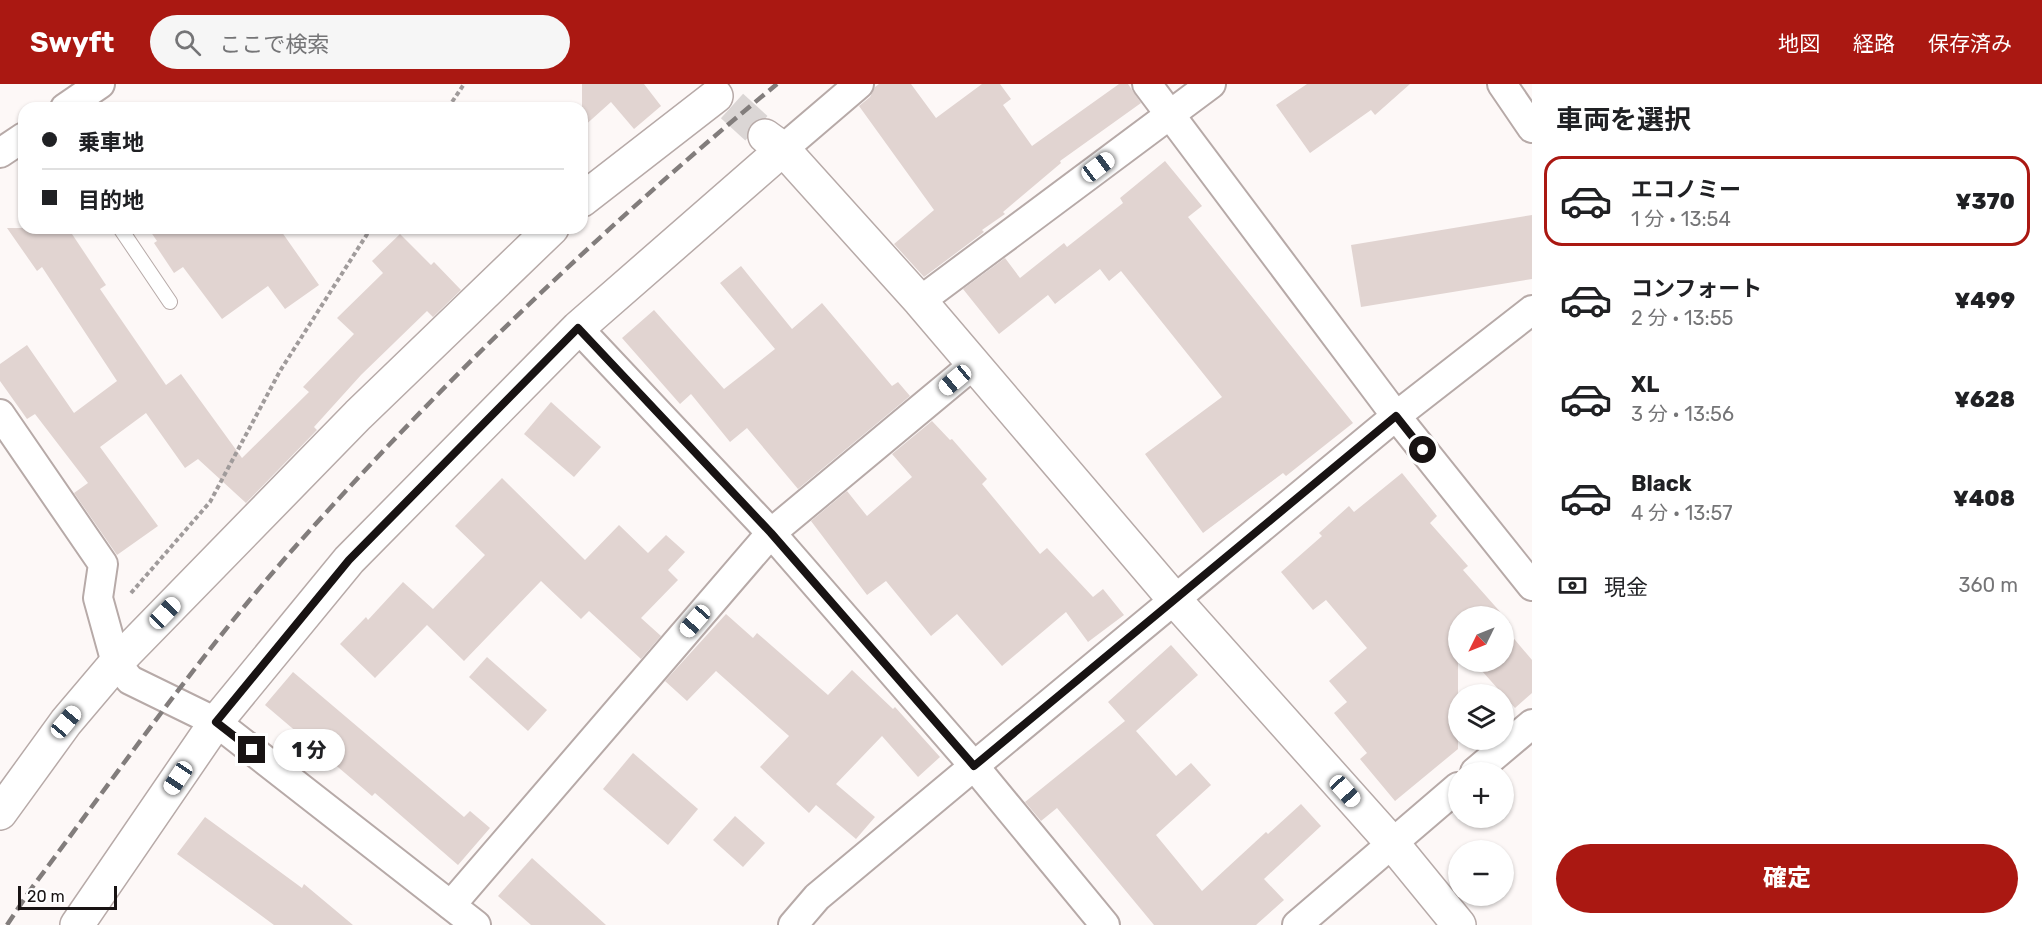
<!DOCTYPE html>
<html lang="ja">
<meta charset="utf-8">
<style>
body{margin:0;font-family:Rubik,"Noto Sans JP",sans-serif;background:#f6f6f6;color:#202124;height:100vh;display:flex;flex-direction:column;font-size:22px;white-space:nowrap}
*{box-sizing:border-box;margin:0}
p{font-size:20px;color:#757577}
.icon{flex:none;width:33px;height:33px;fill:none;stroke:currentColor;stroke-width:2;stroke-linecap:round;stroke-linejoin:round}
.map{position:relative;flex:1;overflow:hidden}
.sheet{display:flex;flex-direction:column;background:#fff;width:510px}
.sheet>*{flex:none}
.banner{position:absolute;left:18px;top:18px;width:570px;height:132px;border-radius:18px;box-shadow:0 2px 4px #0004;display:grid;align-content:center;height:132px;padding:0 24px;background:#fff}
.needle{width:39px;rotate:227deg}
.controls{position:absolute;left:1448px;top:522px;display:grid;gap:12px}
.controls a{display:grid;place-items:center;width:66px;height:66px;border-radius:50%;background:#fff;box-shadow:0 2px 4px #0004;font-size:30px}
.scale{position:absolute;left:18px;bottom:15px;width:99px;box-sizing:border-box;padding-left:6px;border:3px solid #181313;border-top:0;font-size:16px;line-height:21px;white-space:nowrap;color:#181313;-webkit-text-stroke:4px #fff;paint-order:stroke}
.end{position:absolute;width:27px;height:27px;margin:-14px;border:8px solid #181313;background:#fff;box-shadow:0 0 0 3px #fff}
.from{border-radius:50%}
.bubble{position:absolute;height:42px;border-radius:21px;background:#fff;box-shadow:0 2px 4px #0004;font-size:20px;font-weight:800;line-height:42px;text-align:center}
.car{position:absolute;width:18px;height:36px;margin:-18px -9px;border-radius:8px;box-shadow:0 0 4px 2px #0007;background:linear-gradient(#fff 24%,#345 0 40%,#fff 0 76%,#345 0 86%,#fff 0)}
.banner b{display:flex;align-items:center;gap:21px;height:57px;font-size:22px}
.banner b+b{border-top:2px solid #e0e0e0}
.banner i{width:15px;height:15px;background:#202124}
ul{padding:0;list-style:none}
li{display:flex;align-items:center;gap:18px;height:90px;margin:0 12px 9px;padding:0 12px;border:3px solid transparent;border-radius:18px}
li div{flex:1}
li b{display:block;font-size:22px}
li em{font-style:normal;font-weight:800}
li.current{border-color:#aa1812}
li>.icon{width:54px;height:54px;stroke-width:1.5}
h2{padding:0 24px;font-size:27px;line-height:72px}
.pay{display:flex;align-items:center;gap:15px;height:66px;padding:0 24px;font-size:22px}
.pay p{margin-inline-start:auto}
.cta{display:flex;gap:12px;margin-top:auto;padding:12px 24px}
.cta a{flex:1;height:69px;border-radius:36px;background:#aa1812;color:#fff;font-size:24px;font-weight:800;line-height:69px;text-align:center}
header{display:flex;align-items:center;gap:36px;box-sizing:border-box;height:84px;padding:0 30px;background:#aa1812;color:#fff}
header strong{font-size:28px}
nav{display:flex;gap:33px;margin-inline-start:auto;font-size:21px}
.search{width:420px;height:54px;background:#f6f6f6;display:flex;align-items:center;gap:15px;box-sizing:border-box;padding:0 21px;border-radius:33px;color:#757577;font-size:22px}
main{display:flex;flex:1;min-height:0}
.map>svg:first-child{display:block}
</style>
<header>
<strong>Swyft</strong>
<div class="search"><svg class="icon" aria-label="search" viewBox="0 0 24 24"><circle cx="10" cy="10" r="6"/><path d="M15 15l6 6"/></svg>ここで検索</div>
<nav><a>地図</a><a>経路</a><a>保存済み</a></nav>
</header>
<main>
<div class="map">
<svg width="1532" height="841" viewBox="0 0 1532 841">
<rect width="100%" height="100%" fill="#fdf8f7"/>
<g fill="#e1d4d1">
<path d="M582,0H644L661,22L634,45L611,18L582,44Z"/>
<path d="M879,0H911L936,34L982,0H1000L1011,15L1003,21L1032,62L1119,0H1128L1141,19L1060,77L1061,79L1003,128L1005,130L982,146L984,148L924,193L894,160L934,126L859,22L870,13L875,3Z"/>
<path d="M1307,0H1410L1375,31L1371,26L1310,69L1276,21Z"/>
<path d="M1165,77L1202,122L1188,133L1353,339L1286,392L1283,389L1203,449L1145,370L1222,313L1121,187L1109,197L1100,185L1055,220L1048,211L999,250L963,205L1005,174L1020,194L1064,159L1067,163L1123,119L1120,114Z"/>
<path d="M1532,131V195L1361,223L1351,161Z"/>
<path d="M7,144H68L106,201L100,205L166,301L181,290L242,374L309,308L303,303L354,250L337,234L383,189L372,177L400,150L431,181L434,178L461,206L433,233L427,227L361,291L314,343L317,346L246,419L198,375L185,384L146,329L100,363L158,442L117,471L74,409L88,399L35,330L27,335L0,297V280L27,261L74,329L117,297L42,183L37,187Z"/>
<path d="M148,144H279L319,201L285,225L268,202L222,235L183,183L174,189L154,159L157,157Z"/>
<path d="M741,182L792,245L822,219L892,302L898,298L910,312L798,405L747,344L730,358L691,310L680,320L622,254L654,226L724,305L775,265L720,199Z"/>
<path d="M551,318L601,363L574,393L524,350Z"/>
<path d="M932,337L950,356L952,355L987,395L982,400L1040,470L1047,464L1093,513L1103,505L1124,531L1088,558L1066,528L1002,582L957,530L931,552L886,497L867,511L811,437L847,407L867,432L912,393L892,370Z"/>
<path d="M1402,389L1437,432L1430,439L1468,482L1463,486L1510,539L1505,544L1532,576V609L1515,624L1474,578H1503V532H1458V665L1395,717L1360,675L1367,669L1334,629L1347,618L1329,597L1367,564L1326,516L1313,526L1281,488L1322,452L1319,449L1349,422L1354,428Z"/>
<path d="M502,394L585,476L619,441L648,469L666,451L685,468L668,486L678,496L641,534L661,552L641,575L589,527L581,535L541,497L464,577L427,541L375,594L340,560L366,533L368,536L403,498L433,525L485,471L455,442Z"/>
<path d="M726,530L753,554L757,549L828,611L852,586L893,625L895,623L940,673L918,693L882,652L836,700L875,733L856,755L816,721L809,729L760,683L789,652L716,587L687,617L665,597Z"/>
<path d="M1171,561L1198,591L1136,647L1176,692L1191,679L1211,701L1156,751L1202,807L1266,748L1268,750L1301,720L1321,742L1264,795L1284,816L1256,841H1154L1057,724L1041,737L1025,718L1125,637L1108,618Z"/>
<path d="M487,573L547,626L528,647L469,593Z"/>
<path d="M293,588L464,733L470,727L490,744L458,781L375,709L372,712L265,621Z"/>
<path d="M633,669L698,725L668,761L603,705Z"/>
<path d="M735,732L765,759L743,783L713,756Z"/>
<path d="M205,733L302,804L304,800L353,841H274L177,770Z"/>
<path d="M532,774L606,841H531L498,812Z"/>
</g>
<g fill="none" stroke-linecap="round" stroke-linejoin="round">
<path stroke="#dbd6d5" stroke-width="33" stroke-dasharray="33 16" stroke-linecap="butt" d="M732,22L765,52"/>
<defs>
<path id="lane" d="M120,144L170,218"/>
<g id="street">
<path d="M1147,0L1396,332L1532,502"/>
<path d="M1502,0L1532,44"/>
<path d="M65,24L100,0"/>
<path d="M783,65L859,0"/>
<path d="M0,69L24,53"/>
<path d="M920,217L1211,0"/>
<path d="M578,244L771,449L974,682L1105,841"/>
<path d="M0,330L103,480L98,514L116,579L130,596L216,638L476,841"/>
<path d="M1475,688L1532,640"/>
<path d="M451,821L771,449L973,281"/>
<path d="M793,841L817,813L974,682L1396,332L1532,226"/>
<path d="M1297,841L1458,703"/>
</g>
<g id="secondary">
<path d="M765,52L783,65L920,217L1174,515L1392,759L1459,841"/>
<path d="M582,116L716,12"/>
<path d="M0,729L66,638L116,579L358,331L552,144"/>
<path d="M77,841L216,638L349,476L578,244L783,65"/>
</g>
</defs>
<use href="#lane" stroke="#b7aaa8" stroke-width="16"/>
<use href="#street" stroke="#b7aaa8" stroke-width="32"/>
<use href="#secondary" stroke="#b7aaa8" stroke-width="36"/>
<g stroke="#a09b9b" stroke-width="4" stroke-dasharray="4.5 3" stroke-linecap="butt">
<path d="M448,24L464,0"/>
<path d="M131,509L210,418L280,287L371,144"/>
</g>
<use href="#lane" stroke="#fff" stroke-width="14"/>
<use href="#street" stroke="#fff" stroke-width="28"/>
<use href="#secondary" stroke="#fff" stroke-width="33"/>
<path stroke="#827d7c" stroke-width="4.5" stroke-dasharray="12 6" stroke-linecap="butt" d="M7,841L31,805C117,690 199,571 295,463C443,297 605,141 777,0"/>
</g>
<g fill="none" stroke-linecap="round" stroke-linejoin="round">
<path stroke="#181313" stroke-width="8" d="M252,666L216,638L349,476L578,244L771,449L974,682L1396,332L1423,366"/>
</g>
</svg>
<div class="controls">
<a><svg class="needle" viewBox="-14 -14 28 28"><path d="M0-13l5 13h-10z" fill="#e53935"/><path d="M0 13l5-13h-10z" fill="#757577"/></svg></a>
<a><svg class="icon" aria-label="layers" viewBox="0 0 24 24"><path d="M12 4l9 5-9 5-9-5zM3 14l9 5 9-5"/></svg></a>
<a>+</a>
<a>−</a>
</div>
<div class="scale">20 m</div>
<i class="end from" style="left:1423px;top:366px"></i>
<i class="end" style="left:252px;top:666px"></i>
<div class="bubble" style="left:273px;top:645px;width:72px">1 分</div>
<i class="car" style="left:1098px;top:83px;rotate:53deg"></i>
<i class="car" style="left:955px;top:296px;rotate:230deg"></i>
<i class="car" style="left:165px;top:529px;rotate:44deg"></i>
<i class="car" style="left:695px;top:537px;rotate:221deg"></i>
<i class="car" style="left:66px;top:638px;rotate:40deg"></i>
<i class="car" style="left:178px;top:694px;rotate:214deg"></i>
<i class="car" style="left:1345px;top:707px;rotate:138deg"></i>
<div class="banner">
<b><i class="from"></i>乗車地</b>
<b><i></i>目的地</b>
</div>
</div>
<section class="sheet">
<h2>車両を選択</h2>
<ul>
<li class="current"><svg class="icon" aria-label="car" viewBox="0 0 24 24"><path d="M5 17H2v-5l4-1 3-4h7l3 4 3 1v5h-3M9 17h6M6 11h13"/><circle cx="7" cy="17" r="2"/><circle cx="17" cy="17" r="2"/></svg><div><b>エコノミー</b><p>1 分 · 13:54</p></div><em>¥370</em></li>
<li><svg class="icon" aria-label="car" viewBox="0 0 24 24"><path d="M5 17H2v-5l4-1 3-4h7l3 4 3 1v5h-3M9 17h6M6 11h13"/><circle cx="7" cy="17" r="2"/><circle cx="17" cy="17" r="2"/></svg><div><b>コンフォート</b><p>2 分 · 13:55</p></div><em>¥499</em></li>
<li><svg class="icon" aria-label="car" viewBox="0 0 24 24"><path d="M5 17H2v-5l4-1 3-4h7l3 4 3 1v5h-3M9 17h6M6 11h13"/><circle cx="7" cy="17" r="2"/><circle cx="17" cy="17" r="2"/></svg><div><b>XL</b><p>3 分 · 13:56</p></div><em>¥628</em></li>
<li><svg class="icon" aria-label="car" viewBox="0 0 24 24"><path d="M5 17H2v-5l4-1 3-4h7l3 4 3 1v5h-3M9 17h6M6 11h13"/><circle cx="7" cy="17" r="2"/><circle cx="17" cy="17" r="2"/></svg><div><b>Black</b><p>4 分 · 13:57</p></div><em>¥408</em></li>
</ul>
<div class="pay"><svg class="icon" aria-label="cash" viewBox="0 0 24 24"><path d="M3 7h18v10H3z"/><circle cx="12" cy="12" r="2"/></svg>現金<p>360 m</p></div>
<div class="cta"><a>確定</a></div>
</section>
</main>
